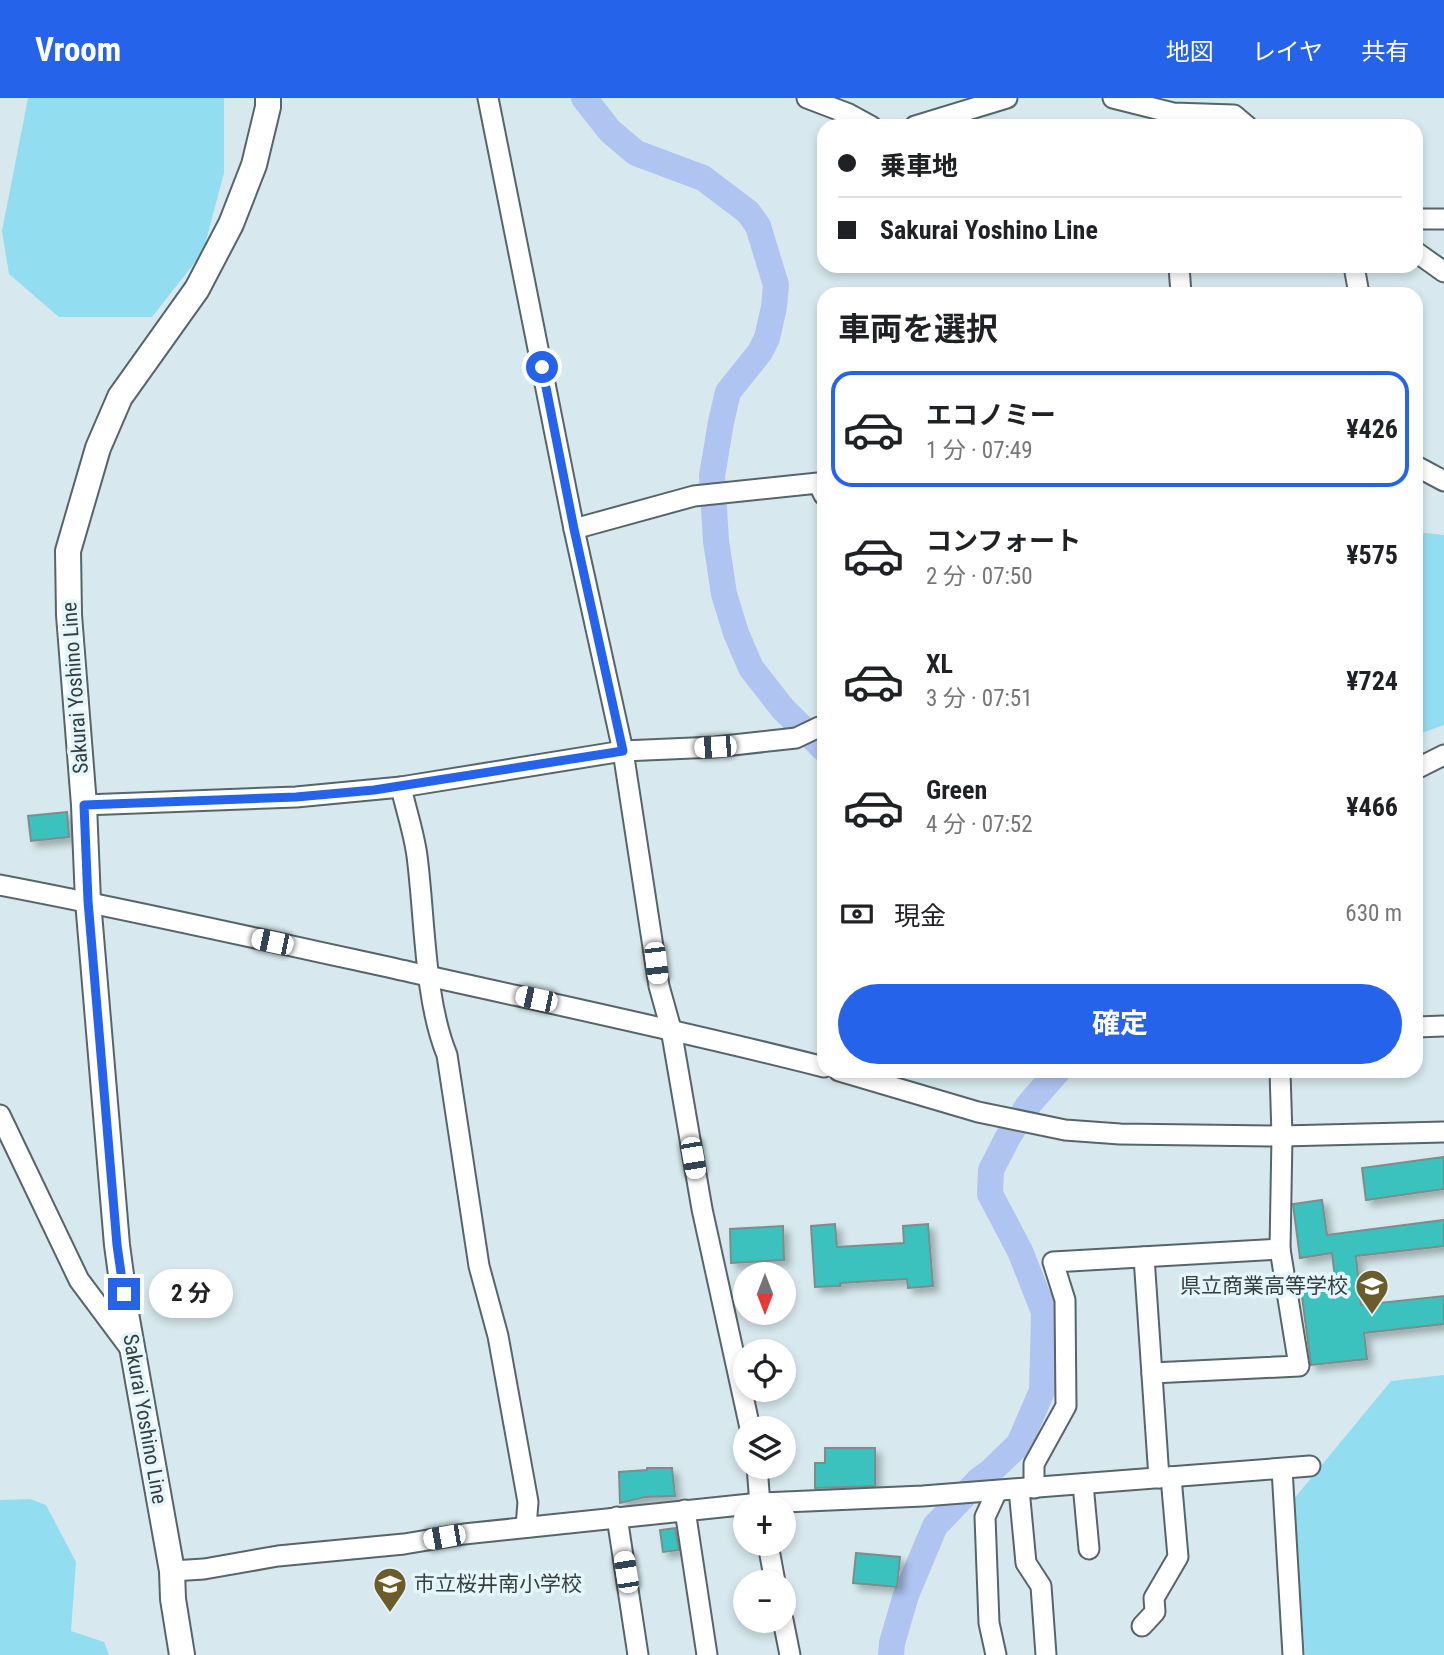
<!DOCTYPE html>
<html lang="ja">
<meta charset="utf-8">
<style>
body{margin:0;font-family:"Roboto Condensed","Noto Sans JP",sans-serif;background:#f6f6f6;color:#202124;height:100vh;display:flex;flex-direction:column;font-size:26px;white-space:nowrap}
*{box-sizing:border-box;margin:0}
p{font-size:23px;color:#757577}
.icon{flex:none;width:38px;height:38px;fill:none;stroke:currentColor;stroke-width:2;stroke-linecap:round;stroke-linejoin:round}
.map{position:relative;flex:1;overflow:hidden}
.details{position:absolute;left:817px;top:189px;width:606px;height:791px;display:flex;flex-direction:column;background:#fff;border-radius:21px;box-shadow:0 4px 10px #0003}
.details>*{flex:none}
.guide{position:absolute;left:817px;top:21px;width:606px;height:154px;border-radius:21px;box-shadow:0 4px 10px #0003;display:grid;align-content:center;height:154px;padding:0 21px;background:#fff}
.needle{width:46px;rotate:180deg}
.buttons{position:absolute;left:733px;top:1164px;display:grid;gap:14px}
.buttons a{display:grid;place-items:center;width:63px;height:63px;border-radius:50%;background:#fff;box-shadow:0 4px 10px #0003;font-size:35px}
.end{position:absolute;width:32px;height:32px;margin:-16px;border:9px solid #2563eb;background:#fff;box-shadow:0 0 0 4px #fff}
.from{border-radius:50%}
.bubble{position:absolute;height:49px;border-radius:24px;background:#fff;box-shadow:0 4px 10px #0003;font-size:23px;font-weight:700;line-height:49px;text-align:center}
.car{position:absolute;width:21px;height:42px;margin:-21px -10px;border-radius:9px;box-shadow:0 0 5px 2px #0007;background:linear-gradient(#fff 24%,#345 0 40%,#fff 0 76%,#345 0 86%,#fff 0)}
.guide b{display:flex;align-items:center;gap:24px;height:66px;font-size:26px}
.guide b+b{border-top:2px solid #e0e0e0}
.guide i{width:18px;height:18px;background:#202124}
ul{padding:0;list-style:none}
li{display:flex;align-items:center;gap:21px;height:116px;margin:0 14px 10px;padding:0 7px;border:4px solid transparent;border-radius:21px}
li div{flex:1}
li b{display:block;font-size:26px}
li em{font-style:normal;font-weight:700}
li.active{border-color:#2563eb}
li>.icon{width:63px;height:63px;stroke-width:1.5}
h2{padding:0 21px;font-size:32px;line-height:84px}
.pay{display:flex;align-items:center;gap:18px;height:77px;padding:0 21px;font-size:26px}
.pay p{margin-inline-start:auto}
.button{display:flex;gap:14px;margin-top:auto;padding:14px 21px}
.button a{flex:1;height:80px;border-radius:42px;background:#2563eb;color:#fff;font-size:28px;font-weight:700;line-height:80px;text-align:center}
header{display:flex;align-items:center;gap:42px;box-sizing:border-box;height:98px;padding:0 35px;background:#2563eb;color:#fff}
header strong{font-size:33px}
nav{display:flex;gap:38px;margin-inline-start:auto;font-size:24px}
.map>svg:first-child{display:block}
</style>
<header>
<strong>Vroom</strong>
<nav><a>地図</a><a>レイヤ</a><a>共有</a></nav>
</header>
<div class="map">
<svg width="1444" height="1557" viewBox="0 0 1444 1557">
<defs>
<filter id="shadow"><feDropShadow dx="5.5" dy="5.5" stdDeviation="3.5" flood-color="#0004"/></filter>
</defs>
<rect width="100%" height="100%" fill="#d7e9ee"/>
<g fill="#93ddf1">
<path d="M28,0H224V75L203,154L152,219H59L9,176L2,133Z"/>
<path d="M1416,434L1444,437V627L1416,637Z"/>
<path d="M1444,1277V1557H1305L1293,1402L1391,1283Z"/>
<path d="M30,1401L46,1407L76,1464L71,1533L104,1544L109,1557H0V1402Z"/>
</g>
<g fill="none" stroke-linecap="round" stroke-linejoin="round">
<g stroke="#afc4f1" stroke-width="26">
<path d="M584,0L610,33L636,55L703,80L748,114L758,128L776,187L774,209L767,240L760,254L728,294L721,324L712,378L716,443L724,496L736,535L751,570L783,611L824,651"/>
<path d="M891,1557L892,1545L906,1497L935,1428L979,1382L990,1374L1019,1346L1042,1293L1044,1214L1020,1153L990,1096L991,1072L1008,1039L1029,1006L1058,973"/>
</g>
</g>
<g fill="#3bc2bf" stroke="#7c8e8c" stroke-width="2" filter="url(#shadow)">
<path d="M67,714L69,739L31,743L28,718Z"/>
<path d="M1444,1059V1091L1366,1102L1362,1070Z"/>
<path d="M1322,1102L1327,1137L1444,1122V1148L1356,1158L1361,1207L1444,1198V1226L1364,1235L1367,1261L1311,1267L1300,1183L1335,1180L1332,1155L1300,1160L1293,1106Z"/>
<path d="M835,1126L837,1149L904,1145L903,1128L928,1126L933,1188L908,1190L907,1181L840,1185V1188L815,1189L811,1128Z"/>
<path d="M783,1128L784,1162L731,1165L730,1131Z"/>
<path d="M825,1350H875V1388L815,1390V1365H825Z"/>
<path d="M647,1370H672L675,1398L645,1399L620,1405L619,1374L647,1372Z"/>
<path d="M675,1430L679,1452L663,1454L660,1432Z"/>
<path d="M856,1455L900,1459L897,1489L853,1485Z"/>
</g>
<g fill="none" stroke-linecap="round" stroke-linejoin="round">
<defs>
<g id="minor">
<path d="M488,0L574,431L623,653L659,888L671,931L702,1111L750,1330"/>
<path d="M807,0L849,16L871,28"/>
<path d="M1113,0L1173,15L1234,17L1247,28"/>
<path d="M915,28L1007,0"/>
<path d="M1416,121H1444"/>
<path d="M1416,154L1444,174"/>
<path d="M1179,168L1181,196"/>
<path d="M1354,168L1359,196"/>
<path d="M1416,368L1444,383"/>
<path d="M574,431L694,398L818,385L824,397"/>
<path d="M1416,671L1444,657"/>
<path d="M401,689C406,712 414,735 417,758C425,819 424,901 447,957L479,1168L498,1238L528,1404L526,1429"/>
<path d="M84,707L296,699L401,689L623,653L715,649L796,640L819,629L824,630"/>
<path d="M0,787C137,813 274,844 410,874C548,905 687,934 824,969"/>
<path d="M1416,929L1444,928"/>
<path d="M839,973L978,1014L1065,1032L1120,1036L1282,1038L1444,1034"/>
<path d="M0,1017L79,1182L132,1253"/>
<path d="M1144,1159L1159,1380"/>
<path d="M1152,1275L1299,1268L1280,1151L1282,1038L1280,973"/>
<path d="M757,1368L760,1407"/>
<path d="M1282,1371L1293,1557"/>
<path d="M1083,1386L1089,1451"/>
<path d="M1034,1390V1366L1066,1308L1065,1202L1053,1164L1280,1151"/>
<path d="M1019,1391L1026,1465L1041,1488L1046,1557"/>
<path d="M685,1412L707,1557"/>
<path d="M617,1419L638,1557"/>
<path d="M768,1446L775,1484"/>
<path d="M172,1473L204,1471L278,1458L404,1446L464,1436L760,1405L923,1398L1310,1368"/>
<path d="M783,1522L790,1557"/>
<path d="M1142,1528L1155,1514L1154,1500L1178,1459L1171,1379"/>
<path d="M996,1557L989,1525L985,1419L997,1393"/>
</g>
<path id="major" d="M182,1557L173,1501L172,1473L127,1221L117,1147L88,803L84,707L69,517L68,453L98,350L120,299L197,191L231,126L254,67L268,9V0"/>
</defs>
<use href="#minor" stroke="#56656a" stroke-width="23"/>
<use href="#major" stroke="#56656a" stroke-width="28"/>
<use href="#minor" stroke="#fff" stroke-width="19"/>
<use href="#major" stroke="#fff" stroke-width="24"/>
</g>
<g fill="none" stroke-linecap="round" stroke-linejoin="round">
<path stroke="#2563eb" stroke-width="9" d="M124,1196L117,1147L88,803L84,707L296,699L374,692L623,653L574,431L542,269"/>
</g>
<defs>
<symbol id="school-pin" viewBox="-11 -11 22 30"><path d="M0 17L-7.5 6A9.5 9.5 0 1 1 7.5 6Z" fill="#6a5d2a" stroke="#e4f6fb"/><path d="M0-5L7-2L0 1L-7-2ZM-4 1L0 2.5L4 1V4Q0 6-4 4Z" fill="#fff"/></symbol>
</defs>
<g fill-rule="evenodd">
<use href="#school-pin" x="1353" y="1169" width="38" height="52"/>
<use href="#school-pin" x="371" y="1467" width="38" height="52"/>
</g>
<g text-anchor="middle" stroke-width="7" stroke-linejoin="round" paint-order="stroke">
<g font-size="21" fill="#373e40" stroke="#e4f6fb">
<text transform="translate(75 590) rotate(-94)" y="7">Sakurai Yoshino Line</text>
<text transform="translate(145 1321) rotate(80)" y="7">Sakurai Yoshino Line</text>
</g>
<g font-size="21" fill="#373e40" stroke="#e4f6fb" text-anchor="end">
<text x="1348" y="1195">県立商業高等学校</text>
<text x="414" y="1493" text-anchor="start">市立桜井南小学校</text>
</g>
</g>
</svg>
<div class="buttons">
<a><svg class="needle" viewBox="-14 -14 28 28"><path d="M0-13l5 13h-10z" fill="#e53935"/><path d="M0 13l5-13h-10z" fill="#757577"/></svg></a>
<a><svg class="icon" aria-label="locate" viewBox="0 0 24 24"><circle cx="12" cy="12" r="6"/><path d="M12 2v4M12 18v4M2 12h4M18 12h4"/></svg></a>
<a><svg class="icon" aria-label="layers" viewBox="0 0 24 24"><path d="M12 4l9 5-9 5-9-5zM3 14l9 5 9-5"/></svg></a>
<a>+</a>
<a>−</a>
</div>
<i class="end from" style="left:542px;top:269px"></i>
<i class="end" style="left:124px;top:1196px"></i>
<div class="bubble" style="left:149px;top:1171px;width:84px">2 分</div>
<i class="car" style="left:715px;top:649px;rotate:267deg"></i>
<i class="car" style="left:272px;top:844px;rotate:282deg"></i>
<i class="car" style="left:656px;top:865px;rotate:173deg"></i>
<i class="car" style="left:536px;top:901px;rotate:282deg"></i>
<i class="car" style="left:693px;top:1060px;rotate:170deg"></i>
<i class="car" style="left:444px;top:1439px;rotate:260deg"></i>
<i class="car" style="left:626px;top:1474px;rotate:351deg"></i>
<div class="guide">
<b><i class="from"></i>乗車地</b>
<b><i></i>Sakurai Yoshino Line</b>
</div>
<section class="details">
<h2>車両を選択</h2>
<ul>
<li class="active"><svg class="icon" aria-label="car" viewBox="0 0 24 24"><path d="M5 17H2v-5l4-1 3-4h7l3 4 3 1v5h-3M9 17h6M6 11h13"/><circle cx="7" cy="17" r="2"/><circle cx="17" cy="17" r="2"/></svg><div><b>エコノミー</b><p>1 分 · 07:49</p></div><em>¥426</em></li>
<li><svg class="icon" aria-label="car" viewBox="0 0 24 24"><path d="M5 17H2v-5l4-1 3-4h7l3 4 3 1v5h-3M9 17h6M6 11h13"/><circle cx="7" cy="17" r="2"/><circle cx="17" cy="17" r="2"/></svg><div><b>コンフォート</b><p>2 分 · 07:50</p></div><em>¥575</em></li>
<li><svg class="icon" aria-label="car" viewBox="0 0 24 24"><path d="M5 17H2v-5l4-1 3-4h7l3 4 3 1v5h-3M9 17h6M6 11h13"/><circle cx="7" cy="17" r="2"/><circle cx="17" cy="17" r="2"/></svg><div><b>XL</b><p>3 分 · 07:51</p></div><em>¥724</em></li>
<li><svg class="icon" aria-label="car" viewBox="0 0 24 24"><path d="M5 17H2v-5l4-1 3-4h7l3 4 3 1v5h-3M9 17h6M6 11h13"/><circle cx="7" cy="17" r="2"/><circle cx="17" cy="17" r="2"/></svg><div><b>Green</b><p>4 分 · 07:52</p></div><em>¥466</em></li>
</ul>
<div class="pay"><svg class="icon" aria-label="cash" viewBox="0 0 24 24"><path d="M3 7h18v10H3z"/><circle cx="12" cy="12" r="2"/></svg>現金<p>630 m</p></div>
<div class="button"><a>確定</a></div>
</section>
</div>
